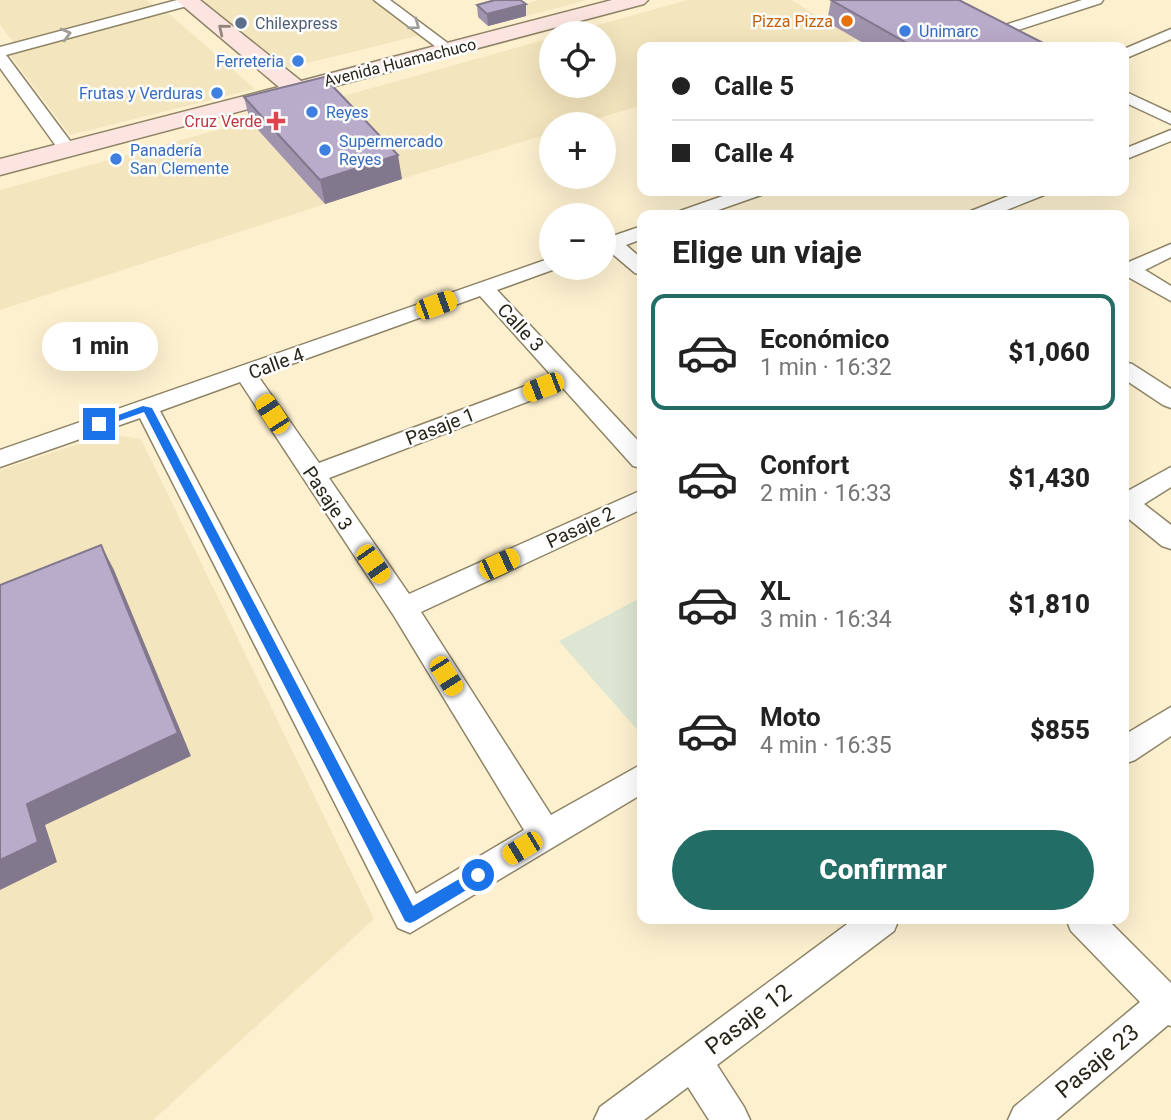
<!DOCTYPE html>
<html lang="es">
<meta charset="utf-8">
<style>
body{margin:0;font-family:Roboto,sans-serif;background:#f2f2f2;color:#222;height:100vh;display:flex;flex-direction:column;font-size:26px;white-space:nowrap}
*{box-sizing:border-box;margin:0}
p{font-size:23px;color:#767676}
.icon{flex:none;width:38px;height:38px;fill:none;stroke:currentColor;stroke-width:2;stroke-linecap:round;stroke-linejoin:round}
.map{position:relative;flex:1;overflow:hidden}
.sheet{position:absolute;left:637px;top:210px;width:492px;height:714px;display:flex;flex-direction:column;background:#fff;border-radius:14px;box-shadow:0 7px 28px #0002}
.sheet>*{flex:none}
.guide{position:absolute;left:637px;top:42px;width:492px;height:154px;border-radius:14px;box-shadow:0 7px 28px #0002;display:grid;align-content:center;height:154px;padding:0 35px;background:#fff}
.tools{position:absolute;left:539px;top:21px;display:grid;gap:14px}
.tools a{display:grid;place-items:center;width:77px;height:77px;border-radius:50%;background:#fff;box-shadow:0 7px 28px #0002;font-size:35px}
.end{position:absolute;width:32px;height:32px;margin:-16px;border:9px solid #1a73e8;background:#fff;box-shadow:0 0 0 4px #fff}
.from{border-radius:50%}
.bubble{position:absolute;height:49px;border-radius:24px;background:#fff;box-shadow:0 7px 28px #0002;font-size:23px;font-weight:800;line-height:49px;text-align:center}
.car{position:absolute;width:21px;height:42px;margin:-21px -10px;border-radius:9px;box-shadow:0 0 5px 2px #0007;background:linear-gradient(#f5c518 24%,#345 0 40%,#f5c518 0 76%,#345 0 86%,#f5c518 0)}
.guide b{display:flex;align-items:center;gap:24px;height:66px;font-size:26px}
.guide b+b{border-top:2px solid #e0e0e0}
.guide i{width:18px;height:18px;background:#222}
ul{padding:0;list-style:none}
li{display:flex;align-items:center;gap:21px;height:116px;margin:0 14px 10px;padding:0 21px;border:4px solid transparent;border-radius:14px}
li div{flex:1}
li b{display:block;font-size:26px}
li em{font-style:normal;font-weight:800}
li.on{border-color:#236d67}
li>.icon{width:63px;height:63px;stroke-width:1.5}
h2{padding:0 35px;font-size:32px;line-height:84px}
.primary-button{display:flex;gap:14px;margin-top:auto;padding:14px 35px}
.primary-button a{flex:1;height:80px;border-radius:42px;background:#236d67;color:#fff;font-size:28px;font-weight:800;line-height:80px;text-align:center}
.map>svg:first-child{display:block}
</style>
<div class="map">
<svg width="1171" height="1120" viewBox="0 0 1171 1120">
<rect width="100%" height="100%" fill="#fcf0cf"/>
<g fill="#f3e5bd">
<path d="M0,0H147L153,5L14,43L0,25Z"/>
<path d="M206,0H375L421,35L287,68L200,2Z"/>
<path d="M539,0H587L526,16L514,7Z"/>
<path d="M688,0H791L856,39L830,47H642V105L580,124H551V133L402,179L329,100L551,38V86H604V33H569Z"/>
<path d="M167,12L255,89L70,135L9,54Z"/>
<path d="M250,121L325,204L0,310V190Z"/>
<path d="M108,434L141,439L374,919L153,1120H0V470Z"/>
</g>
<path fill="#dde6d2" d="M642,597V735L559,641Z"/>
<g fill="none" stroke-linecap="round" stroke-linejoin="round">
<defs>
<g id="minor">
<path d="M177,0H200L198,3L6,55L76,149L67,154L61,153L0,68V47Z"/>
<path d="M374,0H390L457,50L454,53H444Z"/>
<path d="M1082,0H1103L1101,3L1003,35L998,37L990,32L993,29Z"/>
<path d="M1171,29V39L1124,59V49Z"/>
<path d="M1124,91L1171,113V124L1124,102Z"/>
<path d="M1171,130V141L1124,160V149Z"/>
<path d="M737,191H763L761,195L704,215H678L680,211Z"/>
<path d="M1021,191H1046L1044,195L994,215H969L971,211Z"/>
<path d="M642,226V239L626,245L642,259V275L635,273L609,251L604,252V239Z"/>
<path d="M1171,244V257L1145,270L1171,286V301L1128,277L1124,278V264Z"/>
<path d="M551,258V268H558L497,290L642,445V468L633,466L563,388L329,478L409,594L642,490V509L421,612L551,815L642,764V794L410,933L398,928L140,418L0,467V450ZM480,296L552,376L319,463L258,376ZM240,382L394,616L524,830L416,894L160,411Z"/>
<path d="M1124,362L1132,364L1171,389V408L1163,405L1124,379Z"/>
<path d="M1171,467V487L1144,504L1171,525V549L1162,546L1124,515V493Z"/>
<path d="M1171,707V736L1135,760L1124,764V735Z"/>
<path d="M854,919H899L894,931L717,1065L744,1107L750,1120H709L688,1087L644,1120H594L600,1107Z"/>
<path d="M1066,919H1107L1171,983V1026L1168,1025L1056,1120H1008L1014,1107L1140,1002L1071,931Z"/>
</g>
<path id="secondary" d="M176,0H200L301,81L612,0H648L644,4L0,175V159L279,87Z"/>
</defs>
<use href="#minor" stroke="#8e8466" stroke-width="3"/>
<use href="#secondary" stroke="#8e8466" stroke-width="3"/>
<use href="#minor" fill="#fff" fill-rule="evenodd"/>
<use href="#secondary" fill="#fce5e0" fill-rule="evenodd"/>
</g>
<g fill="#9f93ae">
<path d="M831,0L1050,47H870L827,22Z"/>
<path d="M526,4V16L488,26L478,17L477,5Z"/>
<path d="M244,97L402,179L325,204L250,121Z"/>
</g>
<g fill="#82788d">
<path d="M526,4V16L488,26L487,14Z"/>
<path d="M398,155L402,179L325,204L320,180Z"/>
<path d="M101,545L114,570L191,756L45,825L57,862L0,890V860L27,804Z"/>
</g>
<g fill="#b9abca" stroke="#82788d" stroke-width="2">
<path d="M495,0H520L526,4L487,14L477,5Z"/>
<path d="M831,0H959L1051,47H914Z"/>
<path d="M324,77L398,155L320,180L244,97Z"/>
<path d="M101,545L178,733L27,804L38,842L0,860V585Z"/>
</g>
<defs><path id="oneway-chevron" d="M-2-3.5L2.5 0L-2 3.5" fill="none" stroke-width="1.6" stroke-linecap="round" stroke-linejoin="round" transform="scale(1.75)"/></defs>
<g stroke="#9f9d98">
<use href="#oneway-chevron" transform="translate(415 25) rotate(36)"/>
<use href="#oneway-chevron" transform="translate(66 34) rotate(-15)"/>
</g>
<use stroke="#92857c" href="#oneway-chevron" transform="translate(223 29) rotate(-141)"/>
<path fill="#1a73e8" d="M143,406L152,408L413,906L478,868L483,870V880L415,921L410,923L405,921L144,412L99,428L94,424Z"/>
<circle fill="#e8710a" stroke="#fefefe" stroke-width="2.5" cx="847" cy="21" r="7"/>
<circle fill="#5c6f8a" stroke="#fefefe" stroke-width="2.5" cx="241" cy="23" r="7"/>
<g fill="#3f7fe0" stroke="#fefefe" stroke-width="2.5">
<circle cx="905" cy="31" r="7"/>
<circle cx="298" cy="61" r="7"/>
<circle cx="217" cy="93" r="7"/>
<circle cx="312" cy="112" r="7"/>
<circle cx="325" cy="150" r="7"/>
<circle cx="116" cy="159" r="7"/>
</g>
<path fill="#e0444e" stroke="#fefefe" stroke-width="2.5" d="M272.5 110.5h7v7h7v7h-7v7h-7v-7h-7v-7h7z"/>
<g text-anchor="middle" stroke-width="5" stroke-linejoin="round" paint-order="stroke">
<g font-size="16" fill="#c56008" stroke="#fefefe" text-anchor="end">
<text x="833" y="27">Pizza Pizza</text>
</g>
<g font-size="16" fill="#4e5e75" stroke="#fefefe" text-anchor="start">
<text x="255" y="29">Chilexpress</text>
</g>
<g font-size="16" fill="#366cbe" stroke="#fefefe" text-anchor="start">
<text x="919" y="37">Unimarc</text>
<text x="284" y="67" text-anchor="end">Ferreteria</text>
<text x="203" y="99" text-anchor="end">Frutas y Verduras</text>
<text x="326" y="118">Reyes</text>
<text x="339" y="147">Supermercado<tspan x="339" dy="18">Reyes</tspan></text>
<text x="130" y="156">Panadería<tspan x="130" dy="18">San Clemente</tspan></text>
</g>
<g font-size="16" fill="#292519" stroke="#fefefe">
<text transform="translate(400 62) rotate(-14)" y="6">Avenida Huamachuco</text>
</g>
<g font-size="16" fill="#be3a42" stroke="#fefefe" text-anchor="end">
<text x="262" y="127">Cruz Verde</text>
</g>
<g font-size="19" fill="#292519" stroke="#fefefe">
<text transform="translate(521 327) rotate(47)" y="7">Calle 3</text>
<text transform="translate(276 363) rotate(-20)" y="7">Calle 4</text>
<text transform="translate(440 426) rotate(-21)" y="7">Pasaje 1</text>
<text transform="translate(328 498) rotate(56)" y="7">Pasaje 3</text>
<text transform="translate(580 527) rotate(-25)" y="7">Pasaje 2</text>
</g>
<g font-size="23" fill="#292519" stroke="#fefefe">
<text transform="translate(748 1019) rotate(-37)" y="8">Pasaje 12</text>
<text transform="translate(1097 1061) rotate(-40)" y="8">Pasaje 23</text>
</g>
</g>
</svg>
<div class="tools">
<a><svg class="icon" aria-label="locate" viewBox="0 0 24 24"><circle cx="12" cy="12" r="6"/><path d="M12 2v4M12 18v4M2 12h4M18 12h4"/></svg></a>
<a>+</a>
<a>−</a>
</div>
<i class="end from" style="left:478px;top:875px"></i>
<i class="end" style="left:99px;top:424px"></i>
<div class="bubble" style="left:42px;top:322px;width:116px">1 min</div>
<i class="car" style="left:436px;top:305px;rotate:70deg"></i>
<i class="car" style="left:543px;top:387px;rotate:249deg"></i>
<i class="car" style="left:272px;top:414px;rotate:327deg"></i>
<i class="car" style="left:373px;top:564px;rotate:145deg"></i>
<i class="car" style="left:499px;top:564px;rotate:65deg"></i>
<i class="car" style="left:446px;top:676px;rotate:148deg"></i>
<i class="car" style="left:522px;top:848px;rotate:239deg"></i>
<div class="guide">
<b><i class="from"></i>Calle 5</b>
<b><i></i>Calle 4</b>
</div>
<section class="sheet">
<h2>Elige un viaje</h2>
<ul>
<li class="on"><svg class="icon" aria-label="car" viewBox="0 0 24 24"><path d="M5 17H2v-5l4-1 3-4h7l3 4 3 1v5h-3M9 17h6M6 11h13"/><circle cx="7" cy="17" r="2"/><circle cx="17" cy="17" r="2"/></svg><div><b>Económico</b><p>1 min · 16:32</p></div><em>$1,060</em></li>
<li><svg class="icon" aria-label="car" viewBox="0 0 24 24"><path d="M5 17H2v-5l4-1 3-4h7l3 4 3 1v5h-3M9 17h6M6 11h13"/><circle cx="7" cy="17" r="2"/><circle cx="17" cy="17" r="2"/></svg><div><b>Confort</b><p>2 min · 16:33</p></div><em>$1,430</em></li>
<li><svg class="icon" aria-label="car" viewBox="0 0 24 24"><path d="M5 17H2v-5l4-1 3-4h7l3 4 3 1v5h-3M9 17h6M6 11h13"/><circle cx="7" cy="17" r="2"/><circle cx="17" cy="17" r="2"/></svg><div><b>XL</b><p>3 min · 16:34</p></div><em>$1,810</em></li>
<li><svg class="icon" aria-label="car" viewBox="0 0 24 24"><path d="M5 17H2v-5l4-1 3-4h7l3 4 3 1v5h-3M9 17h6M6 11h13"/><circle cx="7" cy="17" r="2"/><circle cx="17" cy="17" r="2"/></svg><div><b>Moto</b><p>4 min · 16:35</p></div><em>$855</em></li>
</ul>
<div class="primary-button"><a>Confirmar</a></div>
</section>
</div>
